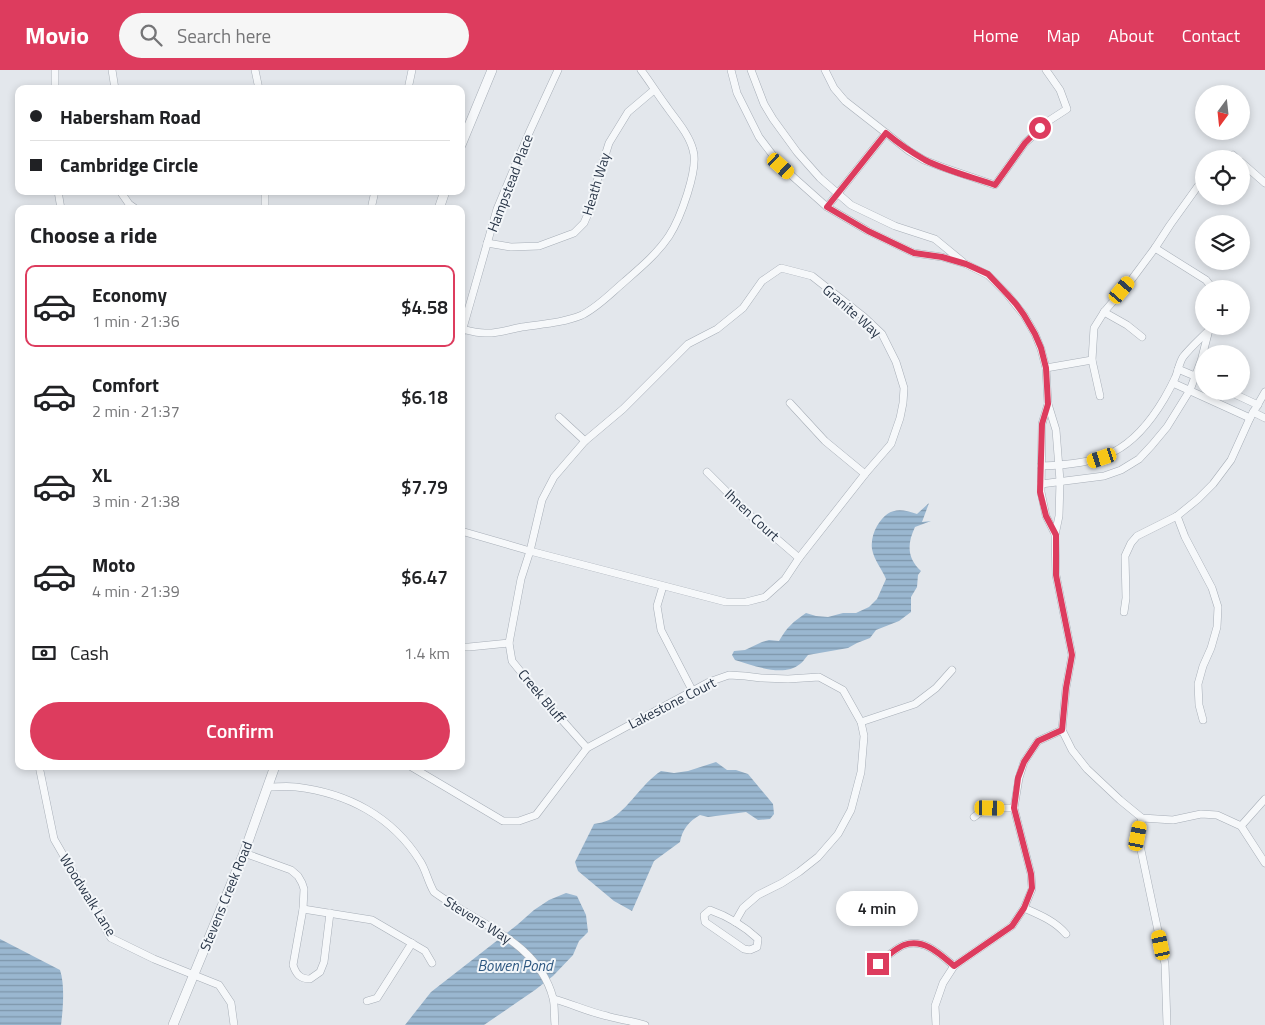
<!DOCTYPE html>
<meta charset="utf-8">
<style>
body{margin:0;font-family:"Titillium Web",sans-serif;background:#f6f6f6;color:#202124;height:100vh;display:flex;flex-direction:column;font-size:19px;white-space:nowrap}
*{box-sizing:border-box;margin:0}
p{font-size:16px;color:#757577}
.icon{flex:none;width:28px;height:28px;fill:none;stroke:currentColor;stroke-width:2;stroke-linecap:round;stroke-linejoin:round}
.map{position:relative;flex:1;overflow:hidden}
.panel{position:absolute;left:15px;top:135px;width:450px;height:565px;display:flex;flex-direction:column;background:#fff;border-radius:10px;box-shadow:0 2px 8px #0003}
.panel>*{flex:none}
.guide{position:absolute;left:15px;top:15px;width:450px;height:110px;border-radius:10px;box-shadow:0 2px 8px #0003;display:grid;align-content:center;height:110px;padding:0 15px;background:#fff}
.needle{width:32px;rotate:195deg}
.fabs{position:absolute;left:1195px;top:15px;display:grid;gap:10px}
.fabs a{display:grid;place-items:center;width:55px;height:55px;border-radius:50%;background:#fff;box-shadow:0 2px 8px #0003;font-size:25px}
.end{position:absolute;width:22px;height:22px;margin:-11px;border:6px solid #dd3c5e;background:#fff;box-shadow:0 0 0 2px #fff}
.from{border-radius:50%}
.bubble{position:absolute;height:35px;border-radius:18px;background:#fff;box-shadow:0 2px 8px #0003;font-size:16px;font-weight:600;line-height:35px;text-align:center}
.car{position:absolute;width:15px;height:30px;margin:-15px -8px;border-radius:6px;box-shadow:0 0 4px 1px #0007;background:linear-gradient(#f5c518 24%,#345 0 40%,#f5c518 0 76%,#345 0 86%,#f5c518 0)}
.guide b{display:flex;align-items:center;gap:18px;height:48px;font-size:19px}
.guide b+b{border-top:1px solid #e0e0e0}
.guide i{width:12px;height:12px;background:#202124}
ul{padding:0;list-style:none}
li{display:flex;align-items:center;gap:15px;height:82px;margin:0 10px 8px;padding:0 5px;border:2px solid transparent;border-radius:10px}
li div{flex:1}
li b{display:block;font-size:19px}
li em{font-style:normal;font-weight:600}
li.selected{border-color:#dd3c5e}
li>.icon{width:45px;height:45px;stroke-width:1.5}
h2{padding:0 15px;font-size:22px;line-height:60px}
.pay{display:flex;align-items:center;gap:12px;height:55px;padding:0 15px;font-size:19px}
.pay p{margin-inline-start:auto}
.cta{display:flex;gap:10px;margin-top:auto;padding:10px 15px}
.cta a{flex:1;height:58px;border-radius:30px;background:#dd3c5e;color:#fff;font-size:20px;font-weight:600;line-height:58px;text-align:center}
header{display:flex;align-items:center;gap:30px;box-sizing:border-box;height:70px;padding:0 25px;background:#dd3c5e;color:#fff}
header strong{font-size:24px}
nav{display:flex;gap:28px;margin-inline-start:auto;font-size:18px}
.search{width:350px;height:45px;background:#f6f6f6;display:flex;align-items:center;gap:12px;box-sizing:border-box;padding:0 18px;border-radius:28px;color:#757577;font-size:19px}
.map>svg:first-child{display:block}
</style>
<header>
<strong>Movio</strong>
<div class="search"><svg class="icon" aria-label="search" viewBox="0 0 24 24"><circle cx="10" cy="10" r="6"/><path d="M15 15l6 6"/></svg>Search here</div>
<nav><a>Home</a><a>Map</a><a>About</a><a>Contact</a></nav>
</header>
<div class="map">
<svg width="1265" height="955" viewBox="0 0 1265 955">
<defs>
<pattern id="water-rules" width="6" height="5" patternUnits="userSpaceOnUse" patternTransform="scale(1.25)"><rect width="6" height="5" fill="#9ab7d0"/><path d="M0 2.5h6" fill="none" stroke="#7e96ab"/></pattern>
</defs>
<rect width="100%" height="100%" fill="#e3e7ec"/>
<g fill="url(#water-rules)">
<path d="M929,433L922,452L931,451L915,457C907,474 907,488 921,501L918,505L917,517L911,527V542L899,551L876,560L870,568L857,573L848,578L808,585C805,588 803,592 800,594C783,608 753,595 735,590L732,585L734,581L745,580L762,572L769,570L779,571C787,557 793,552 806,543L816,546L828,547L843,543H856L869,537L877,529L886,509C882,499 874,490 872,479C871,471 873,463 877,456C887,439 898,437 917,444Z"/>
<path d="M716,692L727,700H736L748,704L773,734L774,744L770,749L758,750L746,742L708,747L700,745C689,751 682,760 680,772L654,791L632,841L614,831L578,801L575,792L594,754C599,753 605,752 609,750C629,739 641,714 661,701L674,703L688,701Z"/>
<path d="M566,823L577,826L586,845L588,862L579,871L573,885L553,906L535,920L484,955H405L431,922L517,855L534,840L549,830Z"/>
<path d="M0,869L60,900C65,915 63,939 61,955H0Z"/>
</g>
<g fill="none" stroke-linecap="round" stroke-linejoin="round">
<defs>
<g id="minor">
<path d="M55,0V19"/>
<path d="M112,0L115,19"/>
<path d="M255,0L259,19"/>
<path d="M731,0L737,23L759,67L781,96L827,137L868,161L914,183L942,187L966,194L988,205L1007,224L1024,245L1035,264L1041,279L1046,298L1048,334L1056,360L1060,411L1059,446L1055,465L1056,505L1072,585L1066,618L1062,660L1072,680L1087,699L1120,730L1142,748L1173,750L1201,744L1217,745L1241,756L1265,793"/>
<path d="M751,0L764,34L773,49L797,82L820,108L851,135L895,156L935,169L963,192"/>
<path d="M825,0L834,18L845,31L909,81L924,90L942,97L995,115L1025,73L1050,50L1067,39L1060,20L1046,0"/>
<path d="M408,19L412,0"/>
<path d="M1228,89L1233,85L1237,89"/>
<path d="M1241,92L1265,113"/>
<path d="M58,121L61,139"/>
<path d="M120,121L129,134L136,139"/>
<path d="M827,137L886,63"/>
<path d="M265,139V121"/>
<path d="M371,139L375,121"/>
<path d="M487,173L511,177L539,176L574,163L584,153L590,139L597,111L609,73L628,42L654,20"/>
<path d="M1155,178L1206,210L1213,219"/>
<path d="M1104,242L1127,255L1142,267"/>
<path d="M462,259C470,261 477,263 485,263C497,264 510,259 522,257C542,254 563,253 582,245C598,237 610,224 624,212C640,198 657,184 669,166C680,149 699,99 693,80C689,64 676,50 667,37C658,25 650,12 641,0"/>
<path d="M461,265L497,139L529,63L558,0"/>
<path d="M1046,298L1092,290"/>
<path d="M1178,299L1204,310"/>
<path d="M1173,313L1250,348"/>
<path d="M1228,321L1258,335"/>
<path d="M1100,326L1092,290L1094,258L1104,242L1132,209L1155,178L1170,155L1198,116L1204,111"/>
<path d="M790,333L825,371L865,404"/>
<path d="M1048,334L1042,354L1041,422L1046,446L1055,464"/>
<path d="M1253,342L1265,348"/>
<path d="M559,347L585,371"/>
<path d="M1041,396C1102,394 1132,383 1164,329C1168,322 1172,315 1175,308C1178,302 1179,293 1183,287C1190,278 1199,270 1207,262"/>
<path d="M707,402L755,450L799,488"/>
<path d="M1041,414L1104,406L1121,400L1139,389L1152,375L1167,357L1190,320L1201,291L1210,256"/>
<path d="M1177,446L1185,467L1212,518L1218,537L1217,557L1211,578L1203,596L1198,614L1199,635L1203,650"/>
<path d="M461,461L530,481L726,532H746L765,527L785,509L799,488L865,404L891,374L900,348L903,333L904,318L896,292L882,264L864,247L812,206L781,198L762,211L743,238L717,259L688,274L623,339L585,371L554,407L542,430L530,481L521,509L509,573L512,591L538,623L587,678"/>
<path d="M663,516L657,536L661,560L692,620"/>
<path d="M1124,542L1126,528L1125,486L1131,473L1137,466L1177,446L1198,429L1213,414L1231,390L1250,348L1265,322"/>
<path d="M461,577H469L509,573"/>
<path d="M861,652L915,634L936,618L952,600"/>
<path d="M39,696L54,769L111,868L154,889L219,915L231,933L234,955"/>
<path d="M410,696L503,751H519L536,745L587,678L709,612L729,605L745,606L761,608L788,609L819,607L843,620L861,652L864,666L861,702L851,740L838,764L818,787L799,802L782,813L758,825L743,838L735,852"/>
<path d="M269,717C278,717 287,716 296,717C347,723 392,746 420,791C426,800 428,812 434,822C476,853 538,871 553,928C555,936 554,946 555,955"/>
<path d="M974,747C987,736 997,738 1014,738"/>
<path d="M1142,748L1138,766L1165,894L1167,955"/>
<path d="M1241,756L1265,729"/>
<path d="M244,783L291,800L298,806L302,813L304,819L303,839L293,895C296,904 300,909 310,909L320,902L324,892L330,843"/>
<path d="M1024,838C1040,845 1055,851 1066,864"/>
<path d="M303,839L372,850L425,881L432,893"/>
<path d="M710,840C727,846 744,856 758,869L757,877L750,880L744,879L705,852L704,845Z"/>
<path d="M878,894C885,888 896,878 904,875C924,868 940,884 954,896"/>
<path d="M554,929C572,934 589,942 607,946C620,950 633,951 645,955"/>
<path d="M367,931L377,928L412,873"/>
<path d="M936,955L935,936L943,913L954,896L1012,856L1024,838L1032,819L1031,804L1014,738L1019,708L1024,692L1038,671L1062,660"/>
</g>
<g id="tertiary">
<path d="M461,75L492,0"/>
<path d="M439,139L445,121"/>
<path d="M173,955L244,783L275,696"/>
</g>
</defs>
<use href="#minor" stroke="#a7aeb7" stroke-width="8"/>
<use href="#tertiary" stroke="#a7aeb7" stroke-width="10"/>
<use href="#minor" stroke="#f6f8fa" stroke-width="7"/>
<use href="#tertiary" stroke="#f6f8fa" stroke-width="9"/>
</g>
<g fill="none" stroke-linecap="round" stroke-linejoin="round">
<path stroke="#dd3c5e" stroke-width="6" d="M878,894C885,888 896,878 904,875C924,868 940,884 954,896L1012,856L1024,838L1032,818L1031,804L1014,738L1018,708L1024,692L1038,671L1062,660L1066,618L1072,585L1056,505V465L1046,446L1040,422L1042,354L1048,334L1046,298L1041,278L1035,264L1024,245L1016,234L1007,224L988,204L966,194L942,187L914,183L868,161L827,137L886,63C898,73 911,82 925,90C947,101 972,107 995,115L1025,73L1040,58"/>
</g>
<g text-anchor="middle" stroke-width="4" stroke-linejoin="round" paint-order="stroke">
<g font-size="14" fill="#283547" stroke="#f3f6f9">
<text transform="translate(510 113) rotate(-69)" y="5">Hampstead Place</text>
<text transform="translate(596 114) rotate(-73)" y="5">Heath Way</text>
<text transform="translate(852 241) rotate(41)" y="5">Granite Way</text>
<text transform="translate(752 445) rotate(43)" y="5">Ihnen Court</text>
<text transform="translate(542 626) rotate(50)" y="5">Creek Bluff</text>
<text transform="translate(672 633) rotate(-27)" y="5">Lakestone Court</text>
<text transform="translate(88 825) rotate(58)" y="5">Woodwalk Lane</text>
<text transform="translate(226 826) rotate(-68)" y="5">Stevens Creek Road</text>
<text transform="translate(478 850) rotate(32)" y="5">Stevens Way</text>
</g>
<g font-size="15" font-style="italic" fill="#2d5780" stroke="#f3f6f9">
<text x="515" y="901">Bowen Pond</text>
</g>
</g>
</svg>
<div class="fabs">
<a><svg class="needle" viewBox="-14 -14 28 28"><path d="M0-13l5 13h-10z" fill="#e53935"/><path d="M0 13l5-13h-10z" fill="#757577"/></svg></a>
<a><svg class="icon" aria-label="locate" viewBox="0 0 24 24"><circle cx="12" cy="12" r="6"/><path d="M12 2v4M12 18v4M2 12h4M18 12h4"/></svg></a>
<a><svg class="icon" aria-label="layers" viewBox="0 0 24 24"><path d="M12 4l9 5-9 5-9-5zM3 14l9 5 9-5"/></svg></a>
<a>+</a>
<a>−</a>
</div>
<i class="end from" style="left:1040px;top:58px"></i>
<i class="end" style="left:878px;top:894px"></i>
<div class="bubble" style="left:836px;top:821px;width:82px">4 min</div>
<i class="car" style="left:781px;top:96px;rotate:132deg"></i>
<i class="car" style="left:1122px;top:220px;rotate:40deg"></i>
<i class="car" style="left:1102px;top:388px;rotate:252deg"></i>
<i class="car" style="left:990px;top:738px;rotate:91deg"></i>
<i class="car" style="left:1138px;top:766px;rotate:11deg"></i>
<i class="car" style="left:1161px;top:875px;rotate:348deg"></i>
<div class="guide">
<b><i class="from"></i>Habersham Road</b>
<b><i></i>Cambridge Circle</b>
</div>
<section class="panel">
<h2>Choose a ride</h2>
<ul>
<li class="selected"><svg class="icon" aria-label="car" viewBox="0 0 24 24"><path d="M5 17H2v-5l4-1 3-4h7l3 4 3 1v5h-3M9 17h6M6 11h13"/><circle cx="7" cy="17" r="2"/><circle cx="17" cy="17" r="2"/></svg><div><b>Economy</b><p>1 min · 21:36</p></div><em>$4.58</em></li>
<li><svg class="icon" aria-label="car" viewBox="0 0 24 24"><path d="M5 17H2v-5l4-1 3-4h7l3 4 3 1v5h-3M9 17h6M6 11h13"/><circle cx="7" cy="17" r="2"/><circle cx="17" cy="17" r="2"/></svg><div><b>Comfort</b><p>2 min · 21:37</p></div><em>$6.18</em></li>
<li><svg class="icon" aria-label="car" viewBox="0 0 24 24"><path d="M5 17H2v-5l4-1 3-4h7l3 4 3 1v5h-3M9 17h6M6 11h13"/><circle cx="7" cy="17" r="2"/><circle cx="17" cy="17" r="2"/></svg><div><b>XL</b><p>3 min · 21:38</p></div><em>$7.79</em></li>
<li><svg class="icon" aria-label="car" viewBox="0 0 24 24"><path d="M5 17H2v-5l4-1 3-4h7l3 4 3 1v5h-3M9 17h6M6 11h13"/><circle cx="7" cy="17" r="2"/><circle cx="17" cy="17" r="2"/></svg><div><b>Moto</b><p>4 min · 21:39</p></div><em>$6.47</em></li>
</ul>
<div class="pay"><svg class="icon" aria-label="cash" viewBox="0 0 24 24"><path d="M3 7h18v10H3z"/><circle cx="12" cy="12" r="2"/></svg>Cash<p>1.4 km</p></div>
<div class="cta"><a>Confirm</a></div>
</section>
</div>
